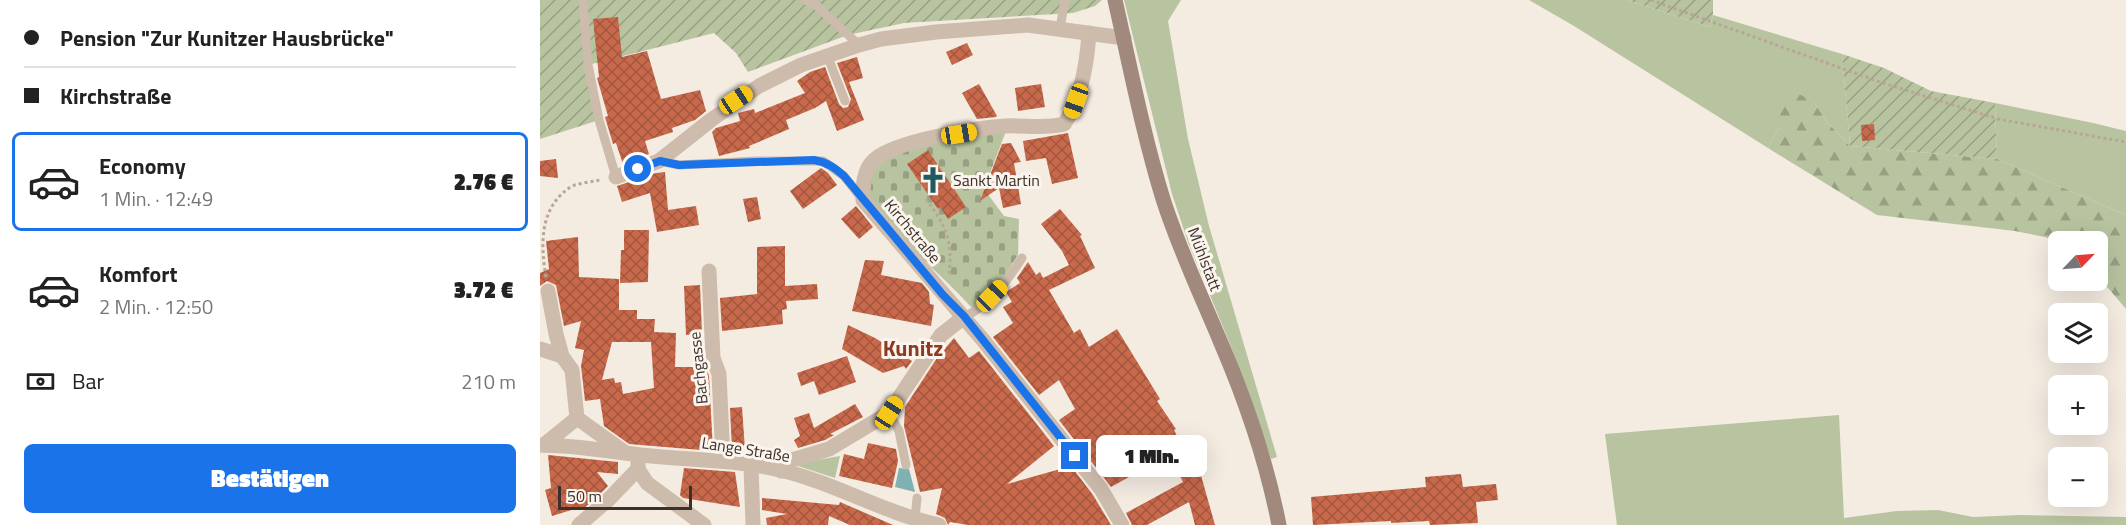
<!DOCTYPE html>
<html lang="de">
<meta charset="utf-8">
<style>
body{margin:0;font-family:"Titillium Web",sans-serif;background:#f6f6f6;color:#222;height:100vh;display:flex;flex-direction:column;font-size:22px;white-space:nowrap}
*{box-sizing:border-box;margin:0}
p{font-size:20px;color:#767676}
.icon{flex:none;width:33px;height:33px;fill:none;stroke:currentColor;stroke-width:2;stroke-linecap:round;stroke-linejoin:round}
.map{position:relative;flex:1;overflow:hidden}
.sheet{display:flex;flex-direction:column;background:#fff;width:540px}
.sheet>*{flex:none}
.banner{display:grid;align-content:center;height:132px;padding:0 24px;background:#fff}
.needle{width:39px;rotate:65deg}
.fabs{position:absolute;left:1508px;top:231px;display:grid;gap:12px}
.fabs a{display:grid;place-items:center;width:60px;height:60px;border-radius:9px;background:#fff;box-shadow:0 6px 24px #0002;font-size:30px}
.scale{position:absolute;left:18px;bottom:15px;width:134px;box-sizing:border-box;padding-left:6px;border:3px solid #3b302b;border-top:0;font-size:16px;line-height:21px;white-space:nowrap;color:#3b302b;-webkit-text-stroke:4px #fbf5ee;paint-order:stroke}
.end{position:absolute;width:27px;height:27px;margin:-14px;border:8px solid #1a73e8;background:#fff;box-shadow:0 0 0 3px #fff}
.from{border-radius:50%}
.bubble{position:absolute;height:42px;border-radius:9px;background:#fff;box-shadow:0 6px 24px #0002;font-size:20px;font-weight:800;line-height:42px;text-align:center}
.car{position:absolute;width:18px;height:36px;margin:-18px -9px;border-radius:8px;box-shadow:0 0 4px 2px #0007;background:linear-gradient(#f5c518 24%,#345 0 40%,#f5c518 0 76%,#345 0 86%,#f5c518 0)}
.banner b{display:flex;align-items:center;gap:21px;height:57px;font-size:22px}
.banner b+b{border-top:2px solid #e0e0e0}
.banner i{width:15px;height:15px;background:#222}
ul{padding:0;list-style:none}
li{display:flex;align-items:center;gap:18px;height:99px;margin:0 12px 9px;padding:0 12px;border:3px solid transparent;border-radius:9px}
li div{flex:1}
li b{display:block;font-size:22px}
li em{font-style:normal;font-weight:800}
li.current{border-color:#1a73e8}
li>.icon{width:54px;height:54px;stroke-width:1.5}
.pay{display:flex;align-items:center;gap:15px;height:66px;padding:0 24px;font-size:22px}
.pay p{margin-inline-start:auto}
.primary-button{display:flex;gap:12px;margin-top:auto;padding:12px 24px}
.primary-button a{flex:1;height:69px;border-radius:9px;background:#1a73e8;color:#fff;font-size:24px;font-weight:800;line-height:69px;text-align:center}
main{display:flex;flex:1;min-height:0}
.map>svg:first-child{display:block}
</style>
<main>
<section class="sheet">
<div class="banner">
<b><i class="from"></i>Pension &quot;Zur Kunitzer Hausbrücke&quot;</b>
<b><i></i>Kirchstraße</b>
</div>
<ul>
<li class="current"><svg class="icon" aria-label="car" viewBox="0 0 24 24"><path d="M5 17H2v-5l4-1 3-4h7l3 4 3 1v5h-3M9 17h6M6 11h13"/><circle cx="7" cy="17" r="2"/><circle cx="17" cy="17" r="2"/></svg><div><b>Economy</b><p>1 Min. · 12:49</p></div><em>2.76 €</em></li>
<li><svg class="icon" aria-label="car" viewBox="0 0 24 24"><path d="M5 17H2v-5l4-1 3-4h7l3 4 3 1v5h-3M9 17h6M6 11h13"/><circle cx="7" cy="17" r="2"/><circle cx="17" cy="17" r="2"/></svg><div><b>Komfort</b><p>2 Min. · 12:50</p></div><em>3.72 €</em></li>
</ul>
<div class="pay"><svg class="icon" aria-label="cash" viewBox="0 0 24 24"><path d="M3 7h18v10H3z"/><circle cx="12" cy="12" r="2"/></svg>Bar<p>210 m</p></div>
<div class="primary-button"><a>Bestätigen</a></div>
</section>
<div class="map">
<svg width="1586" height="525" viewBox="0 0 1586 525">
<defs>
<pattern id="forest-firs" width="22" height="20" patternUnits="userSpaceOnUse" patternTransform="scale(1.5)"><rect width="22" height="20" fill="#b8c4a0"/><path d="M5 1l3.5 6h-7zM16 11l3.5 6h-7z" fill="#97a083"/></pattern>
<pattern id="cemetery-stones" width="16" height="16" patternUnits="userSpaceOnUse" patternTransform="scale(1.5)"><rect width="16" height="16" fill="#b8c4a0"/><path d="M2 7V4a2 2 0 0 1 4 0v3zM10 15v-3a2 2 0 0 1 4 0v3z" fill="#97a083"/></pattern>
<pattern id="garden-furrows" width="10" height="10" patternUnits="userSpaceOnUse" patternTransform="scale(1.5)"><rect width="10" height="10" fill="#b8c4a0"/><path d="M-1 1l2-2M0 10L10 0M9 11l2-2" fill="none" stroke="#97a083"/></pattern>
<pattern id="building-cross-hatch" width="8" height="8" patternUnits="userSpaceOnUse" patternTransform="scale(1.5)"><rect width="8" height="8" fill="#c8694b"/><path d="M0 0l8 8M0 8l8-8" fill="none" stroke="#a4573f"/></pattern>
</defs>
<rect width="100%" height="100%" fill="#f4ebe1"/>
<g fill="#b8c4a0">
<path d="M584,0H641L628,21L648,139L669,226L737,457L731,459L690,344L648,242L632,194Z"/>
<path d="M989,0H1087L1170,27L1173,15L1302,54L1310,146L1287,122L1274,102L1240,101V126L1228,148L1034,26Z"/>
<path d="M1455,103L1553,123L1586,131V215L1457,159Z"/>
<path d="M1299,415L1304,518L1357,511L1398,510L1433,517L1480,515L1586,517V525H1077L1065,434Z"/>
<path d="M300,456L295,478L258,466L266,462Z"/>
</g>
<path fill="url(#forest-firs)" d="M1257,93L1274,102L1287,122L1310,146L1457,159L1586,215V309L1557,275V242H1518V243L1505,237L1475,231L1337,215L1228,148L1240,126V101Z"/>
<path fill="url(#cemetery-stones)" d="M466,131L444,189L464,216L479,219L478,255L462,280L433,309C403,276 367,248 341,213C337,208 332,203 330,198C325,179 333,165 349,156C383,138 428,137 466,131Z"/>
<g fill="url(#garden-furrows)">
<path d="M0,0H562L555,6L533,13L364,23L308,35L208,72L196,53L174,33L48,65L59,120L0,139Z"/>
<path d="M1087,0H1173V15L1170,27Z"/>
<path d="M1302,54L1344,68L1391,91L1455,103L1457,159L1310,146Z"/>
</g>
<path fill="#7fb0b2" d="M359,468L369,469L375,492L355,487Z"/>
<g fill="url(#building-cross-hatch)" fill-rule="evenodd">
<path d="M78,17L82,57L107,51L121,99L160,90L166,111L155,120L132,128L133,132L105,141L109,154L83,164L76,143L73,144L65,117L68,116L57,78L59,77L53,19Z"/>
<path d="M427,43L433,55L412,65L406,52Z"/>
<path d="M317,57L323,78L309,82L324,120L297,131L286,101L275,108L246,120L249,129L209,146L210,148L179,156L172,132L176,128L200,121L198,113L214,109L215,113L265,93L257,81L270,72L285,67L299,104L303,108L308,107L311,99L297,63Z"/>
<path d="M439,84L457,116L456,117L437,119L422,93Z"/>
<path d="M501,84L505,107L478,111L475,88Z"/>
<path d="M1334,124L1335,140L1322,141L1321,125Z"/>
<path d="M528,133L538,178L512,184L506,158L486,161L483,141Z"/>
<path d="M471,143L481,162L474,163L481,204L463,208L459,188L440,201L462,144Z"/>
<path d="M388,150L426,207L408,219L400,207L398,209L367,164Z"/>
<path d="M16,159L18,178L0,176V161Z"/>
<path d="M281,168L288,173L297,185L263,209L250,191Z"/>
<path d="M125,172L128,210L156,206L159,225L117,232L110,193L82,202L77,186L116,173Z"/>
<path d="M217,197L221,219L208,222L203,199Z"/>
<path d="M316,206L333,227L319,239L301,219Z"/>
<path d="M520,209L542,235L540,236L555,268L509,290L534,333L540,329L549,347L577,329L620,399L617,401L636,429L634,430L656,474L660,472L675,525H655L649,502L607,525H592L586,513L643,482L625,446L611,456L605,447L581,464L589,477L571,487L519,420L535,409L519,380L499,395L453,337L473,323L463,307L472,302L466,292L480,283L477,278L488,262L496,275L500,272L503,278L529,265L522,251L501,224Z"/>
<path d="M84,230H109L108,282L80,283L81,250H84Z"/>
<path d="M38,237L39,277L79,279V310H97V319H115L114,332L136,333L135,367H166L169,376L173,451L89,444L64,426L60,399L45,401L41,366L44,350L35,348L41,321L24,326L16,285L7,281L0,286V273L9,269L6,241ZM72,342H111L114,388L83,394L81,382L75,383L74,378L62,380Z"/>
<path d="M245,246V286L277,284L278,299L246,301L247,309L242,310L243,324L182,331L180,298L217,294V247Z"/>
<path d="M325,260L344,261L341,275L382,283L389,292L390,304L394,305L391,326L312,311Z"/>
<path d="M160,285L162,334L146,335L144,286Z"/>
<path d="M308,325L335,338L372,361L366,369L364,366L343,373L302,349Z"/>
<path d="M414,338L429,358L439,351L514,446L467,484L531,466L553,495L571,525H428L410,522L408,525L405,518L396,514L402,488L380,492L364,426L365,407L397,358Z"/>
<path d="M307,356L316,382L279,395L274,381L261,386L257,373Z"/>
<path d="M315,404L323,417L290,434L294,435L285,440L258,448L254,440L260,436L254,418L269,413L274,428Z"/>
<path d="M202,407L205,450H192L190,408Z"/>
<path d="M328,443L356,449L358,461L352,488L299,476L304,454L324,459Z"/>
<path d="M8,455L78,462V474L57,472L68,486L61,493L42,510L41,507L12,516L5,490L11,488Z"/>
<path d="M144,468L195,472L200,507L143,498L140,495Z"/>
<path d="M921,474L923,487L956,484L958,500L936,502L938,523L890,525L889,521L851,523V521L773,525L771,497L886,487L885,477Z"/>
<path d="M222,498L299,505L300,502L353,525H310L289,516L288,525H227L226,518L247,514L222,510Z"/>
</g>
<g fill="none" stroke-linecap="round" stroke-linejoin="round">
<g stroke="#b9a596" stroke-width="3" stroke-dasharray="3 3" stroke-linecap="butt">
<path d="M1111,0L1337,81L1458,119L1586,142"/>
<path d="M386,199C406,226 413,241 409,276"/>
<path d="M6,277C0,242 0,206 32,186C40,183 51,182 60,180"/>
</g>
<g stroke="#cdbbac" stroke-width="9">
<path d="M43,0L48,65L59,120L76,177"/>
<path d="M265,0L275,4L319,45"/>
<path d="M520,28L525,0"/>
<path d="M287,55L305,101"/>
<path d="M119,161L139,165L216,161H283L304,176L322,199"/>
<path d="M424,317C450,305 467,281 482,258"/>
<path d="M349,413L359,431L366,465"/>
<path d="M375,519L377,498"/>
</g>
<g stroke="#cdbbac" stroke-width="15">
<path d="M549,33C547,63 542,99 524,124C504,129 485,125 465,126C436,128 352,141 333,161C323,171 323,187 323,200L443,340L561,489L582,525"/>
<path d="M76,177L119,161L171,120L219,86L261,65L319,45L341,39L396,32L488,25L584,38"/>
<path d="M169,271L173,358L179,374L183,460"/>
<path d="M8,291L16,334L22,356L32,370L37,418"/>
<path d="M0,349L22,356"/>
<path d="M0,445C34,445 66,451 100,455C147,460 193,459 240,470C295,483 344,513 399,525"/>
<path d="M4,445L37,418L83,451"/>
<path d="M211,465L213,525"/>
<path d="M98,469L107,483L164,525"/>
<path d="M241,471L252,460L289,449L349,413L401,335L424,317"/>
<path d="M39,525L68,500L98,469V455"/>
</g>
<path stroke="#a18a7d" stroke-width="15" d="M575,0C590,66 603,134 623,199C639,249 661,295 681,343C706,401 727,463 739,525"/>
</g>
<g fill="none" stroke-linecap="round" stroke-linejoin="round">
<path stroke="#1a73e8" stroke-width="8" d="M98,169L120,161L139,165L274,160C287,162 295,168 304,176L403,295L424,316L535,456"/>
</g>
<defs>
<symbol id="church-bare" viewBox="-9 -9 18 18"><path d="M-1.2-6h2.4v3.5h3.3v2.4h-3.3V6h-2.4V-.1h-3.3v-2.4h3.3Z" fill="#1f5a5e" stroke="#fbf5ee" stroke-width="2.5" paint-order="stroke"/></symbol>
</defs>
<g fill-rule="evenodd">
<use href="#church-bare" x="374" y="161" width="38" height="38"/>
</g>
<g text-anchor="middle" stroke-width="6" stroke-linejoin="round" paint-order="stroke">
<g font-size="16" fill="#3b302b" stroke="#fbf5ee" text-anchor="start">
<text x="413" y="186">Sankt Martin</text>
</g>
<g font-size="16" fill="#3b302b" stroke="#fbf5ee">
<text transform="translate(373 231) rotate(50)" y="6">Kirchstraße</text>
<text transform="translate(665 259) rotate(69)" y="6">Mühlstatt</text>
<text transform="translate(158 368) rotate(-96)" y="6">Bachgasse</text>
<text transform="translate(206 449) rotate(9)" y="6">Lange Straße</text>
</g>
<g font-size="22" font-weight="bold" fill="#8c3b22" stroke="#fbf5ee">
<text x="373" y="356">Kunitz</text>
</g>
</g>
</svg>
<div class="fabs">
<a><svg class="needle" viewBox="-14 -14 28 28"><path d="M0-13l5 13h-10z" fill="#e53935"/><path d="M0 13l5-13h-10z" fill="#767676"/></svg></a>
<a><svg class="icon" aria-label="layers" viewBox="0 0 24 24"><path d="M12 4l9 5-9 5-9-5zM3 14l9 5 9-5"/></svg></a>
<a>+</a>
<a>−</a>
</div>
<div class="scale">50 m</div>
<i class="end from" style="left:98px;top:169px"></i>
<i class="end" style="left:535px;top:456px"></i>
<div class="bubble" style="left:556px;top:435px;width:111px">1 Min.</div>
<i class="car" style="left:196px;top:100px;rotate:57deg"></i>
<i class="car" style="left:536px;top:101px;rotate:200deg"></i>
<i class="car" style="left:419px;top:134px;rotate:81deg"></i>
<i class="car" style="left:452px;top:296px;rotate:44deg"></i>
<i class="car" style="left:349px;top:413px;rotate:33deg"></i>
</div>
</main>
